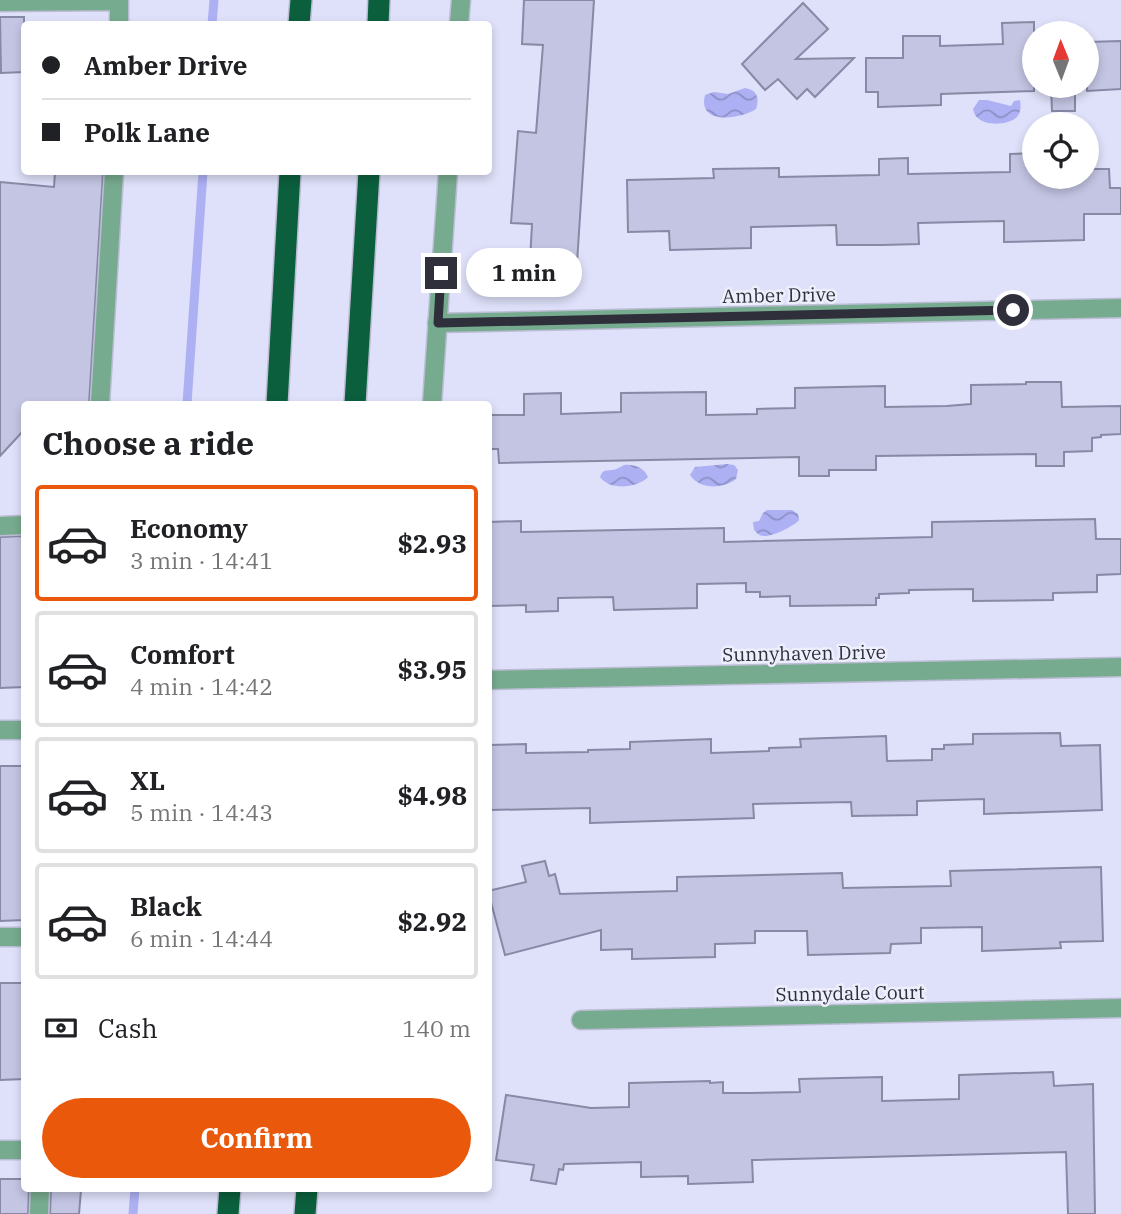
<!DOCTYPE html>
<meta charset="utf-8">
<style>
body{margin:0;font-family:"IBM Plex Serif",serif;background:#f2f2f2;color:#202124;height:100vh;display:flex;flex-direction:column;font-size:26px;white-space:nowrap}
*{box-sizing:border-box;margin:0}
p{font-size:23px;color:#757577}
.icon{flex:none;width:38px;height:38px;fill:none;stroke:currentColor;stroke-width:2;stroke-linecap:round;stroke-linejoin:round}
.map{position:relative;flex:1;overflow:hidden}
.side{position:absolute;left:21px;top:401px;width:471px;height:791px;display:flex;flex-direction:column;background:#fff;border-radius:7px;box-shadow:0 4px 10px #0003}
.side>*{flex:none}
.guide{position:absolute;left:21px;top:21px;width:471px;height:154px;border-radius:7px;box-shadow:0 4px 10px #0003;display:grid;align-content:center;height:154px;padding:0 21px;background:#fff}
.needle{width:46px;rotate:359deg}
.controls{position:absolute;left:1022px;top:21px;display:grid;gap:14px}
.controls a{display:grid;place-items:center;width:77px;height:77px;border-radius:50%;background:#fff;box-shadow:0 4px 10px #0003;font-size:35px}
.end{position:absolute;width:32px;height:32px;margin:-16px;border:9px solid #2e2f3b;background:#fff;box-shadow:0 0 0 4px #fff}
.from{border-radius:50%}
.bubble{position:absolute;height:49px;border-radius:24px;background:#fff;box-shadow:0 4px 10px #0003;font-size:23px;font-weight:700;line-height:49px;text-align:center}
.guide b{display:flex;align-items:center;gap:24px;height:66px;font-size:26px}
.guide b+b{border-top:2px solid #e0e0e0}
.guide i{width:18px;height:18px;background:#202124}
ul{padding:0;list-style:none}
li{display:flex;align-items:center;gap:21px;height:116px;margin:0 14px 10px;padding:0 7px;border:4px solid #e0e0e0;border-radius:7px}
li div{flex:1}
li b{display:block;font-size:26px}
li em{font-style:normal;font-weight:700}
li.active{border-color:#ea580c}
li>.icon{width:63px;height:63px;stroke-width:1.5}
h2{padding:0 21px;font-size:32px;line-height:84px}
.pay{display:flex;align-items:center;gap:18px;height:77px;padding:0 21px;font-size:26px}
.pay p{margin-inline-start:auto}
.primary-button{display:flex;gap:14px;margin-top:auto;padding:14px 21px}
.primary-button a{flex:1;height:80px;border-radius:42px;background:#ea580c;color:#fff;font-size:28px;font-weight:700;line-height:80px;text-align:center}
.map>svg:first-child{display:block}
</style>
<div class="map">
<svg width="1121" height="1214" viewBox="0 0 1121 1214">
<defs>
<pattern id="water-waves" width="16" height="10" patternUnits="userSpaceOnUse" patternTransform="scale(1.75)"><rect width="16" height="10" fill="#adb0f3"/><path d="M0 5q4-4 8 0t8 0" fill="none" stroke="#8d90c6"/></pattern>
</defs>
<rect width="100%" height="100%" fill="#dfe1fa"/>
<g fill="url(#water-waves)">
<path d="M745,88C757,90 760,98 756,109C741,119 697,126 705,95L714,92L728,94Z"/>
<path d="M979,100H987L1011,106L1014,101L1020,100C1021,106 1021,112 1017,117C1009,125 987,126 979,119C975,116 974,113 973,109Z"/>
<path d="M727,464L734,465L738,470L736,479C723,489 700,490 690,475L695,467Z"/>
<path d="M624,465C633,464 644,467 648,477C637,488 610,491 600,477C603,469 605,471 612,470C616,470 620,467 624,465Z"/>
<path d="M767,510H792L798,514L799,520C794,526 774,536 765,536C759,536 758,534 754,530L753,522L759,521L763,513Z"/>
</g>
<g fill="none" stroke-linecap="round" stroke-linejoin="round">
<g stroke="#adb0f3" stroke-width="9">
<path d="M212,24L214,0"/>
<path d="M187,404L203,172"/>
<path d="M133,1214L135,1188"/>
</g>
</g>
<g fill="#c3c5e3" stroke="#8789a5" stroke-width="2">
<path d="M524,0H594L577,263L563,262V264L530,262L532,224L511,223L518,131L536,133L543,45L522,44Z"/>
<path d="M803,3L828,29L796,59L854,58L815,97L807,89L797,99L778,79L765,90L742,64Z"/>
<path d="M0,17H24V72L1,73Z"/>
<path d="M1034,22V91L941,94V105L878,107V92H866V58H903V36H940V46L1003,44L1002,23Z"/>
<path d="M1121,41V89L1087,91V42Z"/>
<path d="M1051,86H1075V111H1052Z"/>
<path d="M1034,153V177H1087V169H1109L1110,188H1121V214H1084V240L1004,242V221L918,223L919,244L882,245H837L836,225L751,227V248L670,250L669,231L628,232L627,180L714,178L713,169L779,168V177L879,175V159L908,158V174L1010,172V154Z"/>
<path d="M55,172H103L89,404H24V430L0,456V182L54,187Z"/>
<path d="M1026,382H1061L1062,407L1121,406V434L1101,435V437L1092,438V451L1064,452V466H1036V454L876,456V470H829V476H799V457L499,463L498,449H488V415H524V394L561,393V414L621,412V393L706,392V415L757,414V409L795,408V388L885,386V407L947,406L971,404V385L1026,384Z"/>
<path d="M1095,519L1096,539H1121V574L1097,575V592L1053,593V600L973,601V589L909,590V593L879,594V598H876V605L790,606V596L760,597V592H746V583L697,584V608L614,610L613,597L558,598V611L526,612V605L488,606V522L521,521V532L724,528V542L932,537V522Z"/>
<path d="M24,536V687L0,688V537Z"/>
<path d="M1060,733L1061,746L1100,745L1102,810L984,814V799L917,801V815L852,816L851,802L753,804L754,818L590,823V808L490,810L489,745L526,744V753L588,752V750L630,749V742L711,739V753L769,751V748L801,747L800,739L886,736L887,761L932,760V749H944V745L973,744V734Z"/>
<path d="M0,766H24V920L0,921Z"/>
<path d="M545,861L549,876L555,874L560,894L677,891V877L842,873L843,888L951,886L950,871L1101,867L1103,941L1060,942L1061,948L982,951V927L921,928V943L891,944L890,953L808,955L807,931H755V943L715,944V957L632,959V949L601,950V930L505,955L488,891L526,882L522,866Z"/>
<path d="M0,983H24V1079L0,1080Z"/>
<path d="M1053,1072L1054,1086L1093,1084L1095,1214H1068L1066,1152L752,1160L753,1182L688,1184V1176L641,1177V1162L564,1164L563,1170L559,1169L556,1184L531,1180L534,1165L496,1160L506,1095L591,1108L629,1107V1083L710,1081V1083L723,1082V1093H750L800,1092L799,1079L882,1077V1101L959,1099V1075Z"/>
<path d="M0,1179H24V1188H29L28,1214H0Z"/>
<path d="M51,1188L81,1190L79,1214H50Z"/>
</g>
<g fill="none" stroke-linecap="round" stroke-linejoin="round">
<defs>
<g id="minor">
<path d="M0,2L119,1V24"/>
<path d="M459,24L461,0"/>
<path d="M437,323L1121,308"/>
<path d="M100,404L114,172"/>
<path d="M432,404L448,172"/>
<path d="M0,526L24,525"/>
<path d="M488,680L1121,667"/>
<path d="M0,730H24"/>
<path d="M0,937H24"/>
<path d="M581,1020L1121,1008"/>
<path d="M0,1150H24"/>
<path d="M39,1214L40,1188"/>
</g>
<g id="highway">
<path d="M299,24L301,0"/>
<path d="M378,24L379,0"/>
<path d="M277,404L290,172"/>
<path d="M355,404L369,172"/>
<path d="M228,1214L230,1188"/>
<path d="M305,1214L307,1188"/>
</g>
</defs>
<use href="#minor" stroke="#bcbdd4" stroke-width="21"/>
<use href="#highway" stroke="#bcbdd4" stroke-width="24"/>
<use href="#minor" stroke="#77ab8f" stroke-width="18"/>
<use href="#highway" stroke="#0b5f3d" stroke-width="21"/>
</g>
<g fill="none" stroke-linecap="round" stroke-linejoin="round">
<path stroke="#2e2f3b" stroke-width="9" d="M441,273L438,323L1013,310"/>
</g>
<g text-anchor="middle" stroke-width="5" stroke-linejoin="round" paint-order="stroke">
<g font-size="19" fill="#2e2f3b" stroke="#eeeffc">
<text transform="translate(779 295) rotate(-1)" y="7">Amber Drive</text>
<text transform="translate(804 653) rotate(-1)" y="7">Sunnyhaven Drive</text>
<text transform="translate(850 993) rotate(-1)" y="7">Sunnydale Court</text>
</g>
</g>
</svg>
<div class="controls">
<a><svg class="needle" viewBox="-14 -14 28 28"><path d="M0-13l5 13h-10z" fill="#e53935"/><path d="M0 13l5-13h-10z" fill="#757577"/></svg></a>
<a><svg class="icon" aria-label="locate" viewBox="0 0 24 24"><circle cx="12" cy="12" r="6"/><path d="M12 2v4M12 18v4M2 12h4M18 12h4"/></svg></a>
</div>
<i class="end from" style="left:1013px;top:310px"></i>
<i class="end" style="left:441px;top:273px"></i>
<div class="bubble" style="left:466px;top:248px;width:116px">1 min</div>
<div class="guide">
<b><i class="from"></i>Amber Drive</b>
<b><i></i>Polk Lane</b>
</div>
<section class="side">
<h2>Choose a ride</h2>
<ul>
<li class="active"><svg class="icon" aria-label="car" viewBox="0 0 24 24"><path d="M5 17H2v-5l4-1 3-4h7l3 4 3 1v5h-3M9 17h6M6 11h13"/><circle cx="7" cy="17" r="2"/><circle cx="17" cy="17" r="2"/></svg><div><b>Economy</b><p>3 min · 14:41</p></div><em>$2.93</em></li>
<li><svg class="icon" aria-label="car" viewBox="0 0 24 24"><path d="M5 17H2v-5l4-1 3-4h7l3 4 3 1v5h-3M9 17h6M6 11h13"/><circle cx="7" cy="17" r="2"/><circle cx="17" cy="17" r="2"/></svg><div><b>Comfort</b><p>4 min · 14:42</p></div><em>$3.95</em></li>
<li><svg class="icon" aria-label="car" viewBox="0 0 24 24"><path d="M5 17H2v-5l4-1 3-4h7l3 4 3 1v5h-3M9 17h6M6 11h13"/><circle cx="7" cy="17" r="2"/><circle cx="17" cy="17" r="2"/></svg><div><b>XL</b><p>5 min · 14:43</p></div><em>$4.98</em></li>
<li><svg class="icon" aria-label="car" viewBox="0 0 24 24"><path d="M5 17H2v-5l4-1 3-4h7l3 4 3 1v5h-3M9 17h6M6 11h13"/><circle cx="7" cy="17" r="2"/><circle cx="17" cy="17" r="2"/></svg><div><b>Black</b><p>6 min · 14:44</p></div><em>$2.92</em></li>
</ul>
<div class="pay"><svg class="icon" aria-label="cash" viewBox="0 0 24 24"><path d="M3 7h18v10H3z"/><circle cx="12" cy="12" r="2"/></svg>Cash<p>140 m</p></div>
<div class="primary-button"><a>Confirm</a></div>
</section>
</div>
